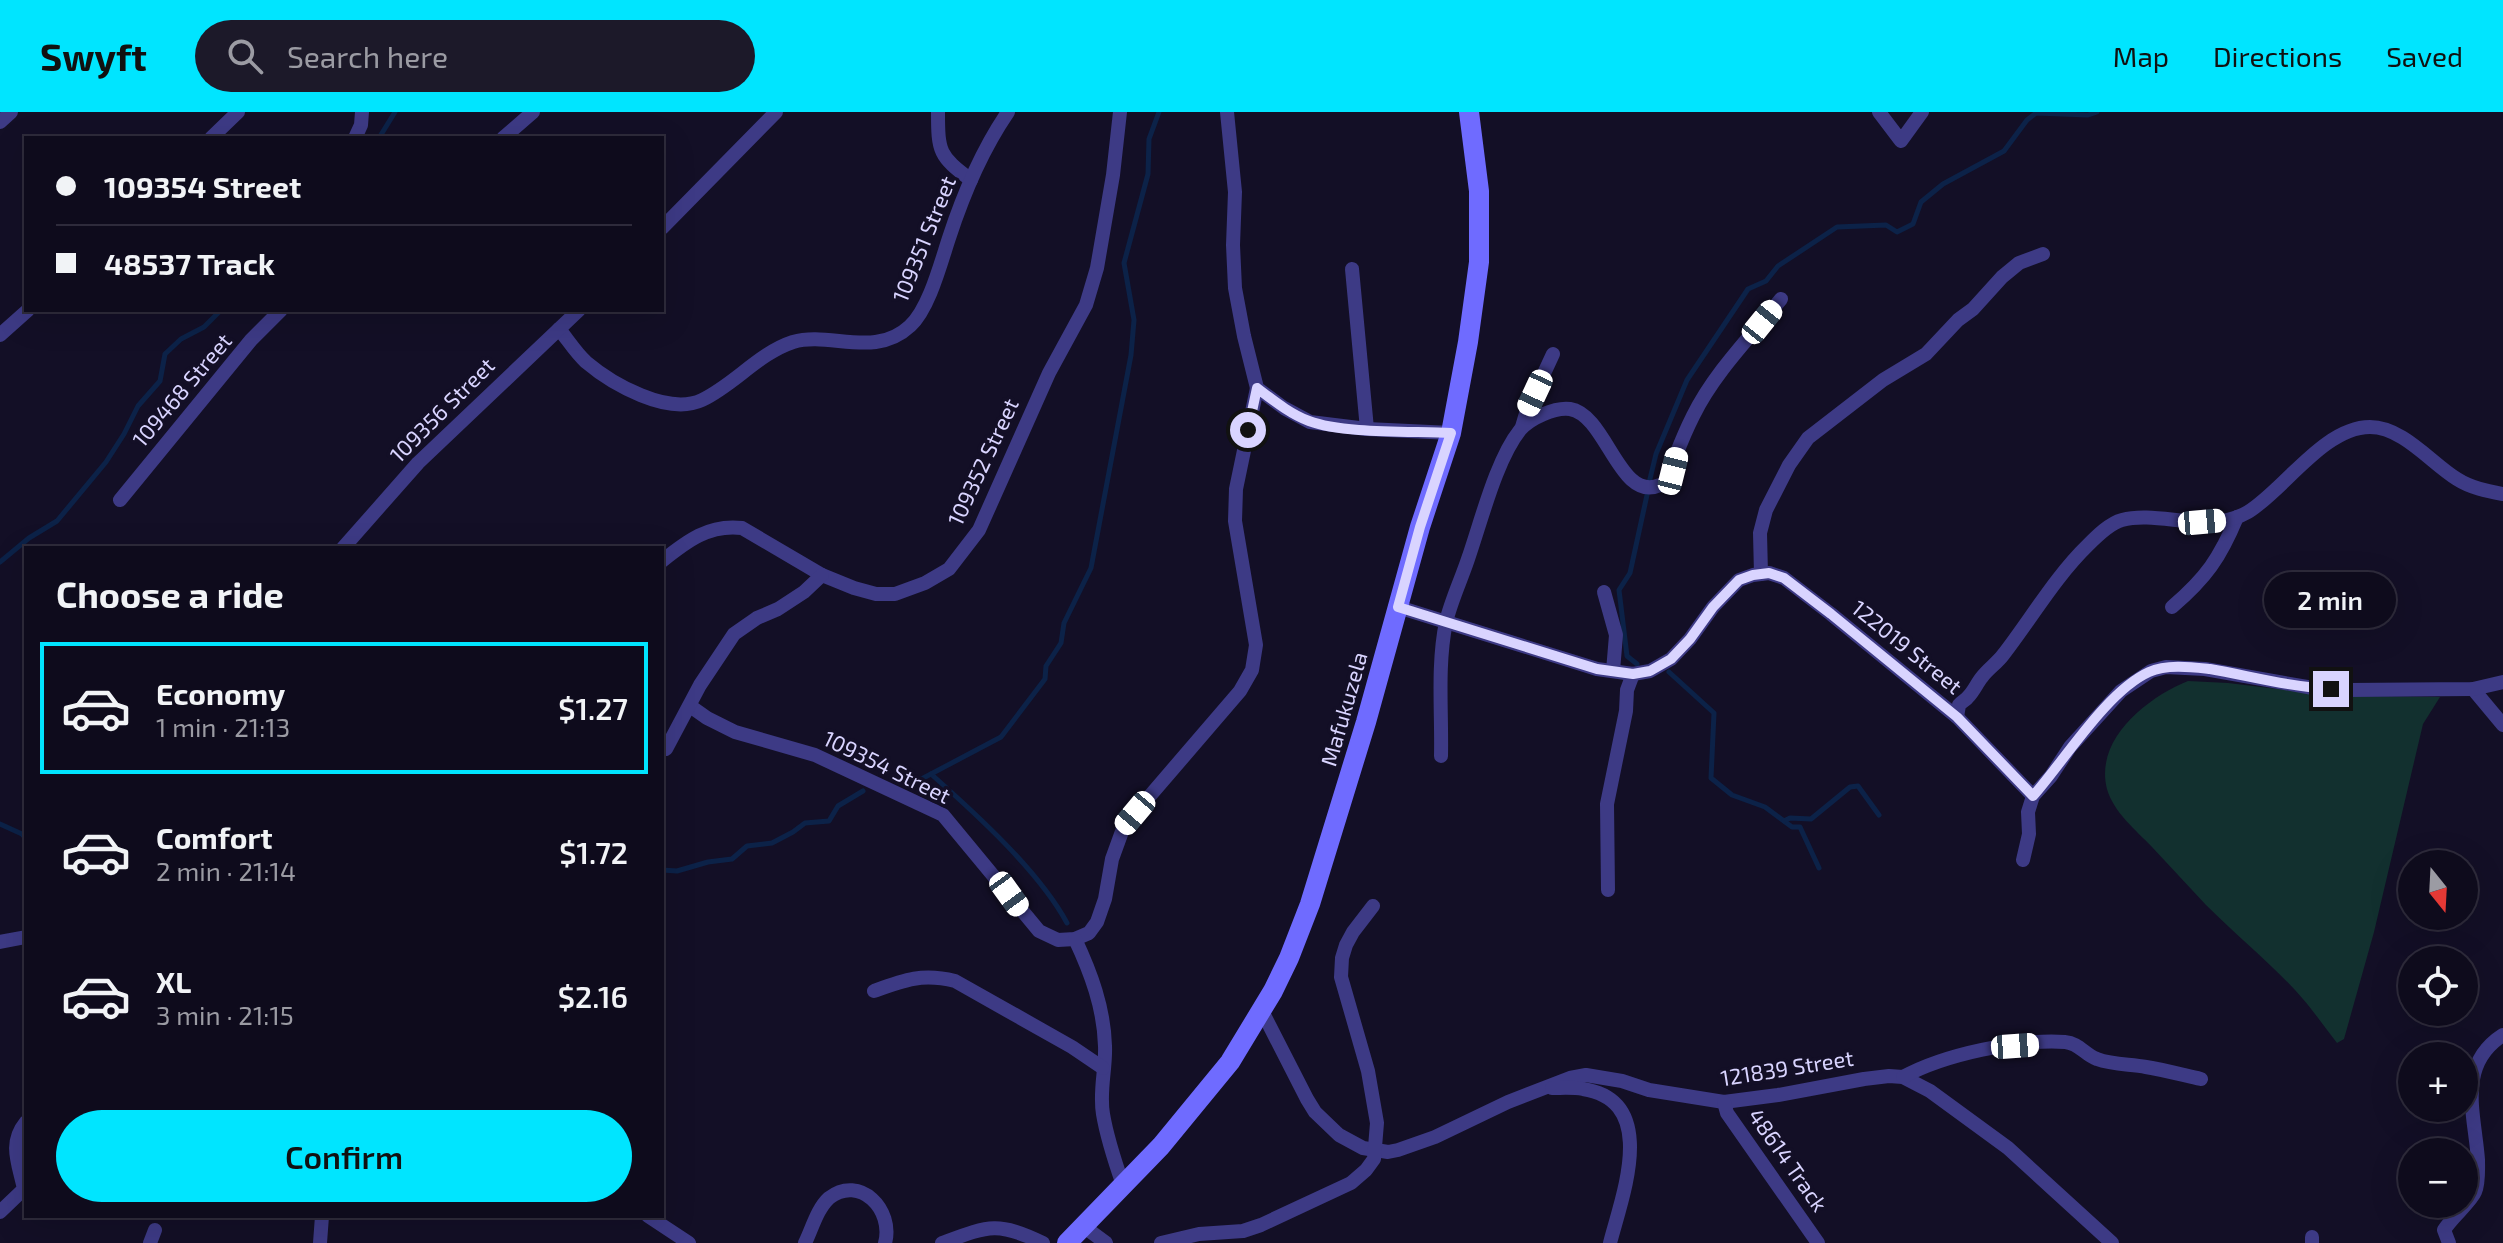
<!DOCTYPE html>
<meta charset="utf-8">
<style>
body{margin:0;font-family:"Exo 2",sans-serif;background:#1c1929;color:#f1f3f6;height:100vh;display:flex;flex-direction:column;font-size:30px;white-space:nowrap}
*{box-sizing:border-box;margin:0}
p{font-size:26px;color:#9b9ba3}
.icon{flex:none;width:44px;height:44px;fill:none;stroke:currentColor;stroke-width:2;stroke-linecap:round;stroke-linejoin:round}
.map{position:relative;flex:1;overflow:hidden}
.panel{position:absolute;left:24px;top:434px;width:640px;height:672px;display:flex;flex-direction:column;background:#0e0b1c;border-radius:0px;box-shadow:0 8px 32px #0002,0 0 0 2px #2e2b3b}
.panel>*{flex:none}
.banner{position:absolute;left:24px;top:24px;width:640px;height:176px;border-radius:0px;box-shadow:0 8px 32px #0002,0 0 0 2px #2e2b3b;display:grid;align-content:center;height:176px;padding:0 32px;background:#0e0b1c}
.needle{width:52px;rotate:162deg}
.controls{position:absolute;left:2398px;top:738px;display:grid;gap:16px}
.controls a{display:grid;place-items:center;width:80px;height:80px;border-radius:50%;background:#0e0b1c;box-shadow:0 8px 32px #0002,0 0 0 2px #2e2b3b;font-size:40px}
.end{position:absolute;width:36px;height:36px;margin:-18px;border:10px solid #d9d4ff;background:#111;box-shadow:0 0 0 4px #111}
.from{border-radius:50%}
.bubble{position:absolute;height:56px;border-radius:28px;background:#0e0b1c;box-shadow:0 8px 32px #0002,0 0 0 2px #2e2b3b;font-size:26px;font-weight:600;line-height:56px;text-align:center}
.car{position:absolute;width:24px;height:48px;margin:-24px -12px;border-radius:10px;box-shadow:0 0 6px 2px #0007;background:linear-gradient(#fff 24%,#345 0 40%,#fff 0 76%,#345 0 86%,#fff 0)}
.banner b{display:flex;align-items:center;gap:28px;height:76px;font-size:30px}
.banner b+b{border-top:2px solid #2e2b3b}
.banner i{width:20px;height:20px;background:#f1f3f6}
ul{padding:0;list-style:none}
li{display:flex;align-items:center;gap:24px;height:132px;margin:0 16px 12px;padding:0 16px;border:4px solid transparent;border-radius:0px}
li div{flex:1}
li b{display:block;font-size:30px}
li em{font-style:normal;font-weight:600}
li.current{border-color:#00e5ff}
li>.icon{width:72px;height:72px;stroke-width:1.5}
h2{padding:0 32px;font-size:36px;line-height:96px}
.cta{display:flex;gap:16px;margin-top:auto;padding:16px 32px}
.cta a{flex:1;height:92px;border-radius:48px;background:#00e5ff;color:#111;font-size:32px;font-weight:600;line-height:92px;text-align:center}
header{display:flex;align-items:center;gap:48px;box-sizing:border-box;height:112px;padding:0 40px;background:#00e5ff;color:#111}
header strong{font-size:38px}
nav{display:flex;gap:44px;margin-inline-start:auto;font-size:28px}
.search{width:560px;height:72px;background:#1c1929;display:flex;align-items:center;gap:20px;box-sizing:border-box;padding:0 28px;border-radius:44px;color:#9b9ba3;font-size:30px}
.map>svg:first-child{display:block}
</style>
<header>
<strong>Swyft</strong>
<div class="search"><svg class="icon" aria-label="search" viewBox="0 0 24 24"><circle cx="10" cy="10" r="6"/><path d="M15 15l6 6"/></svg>Search here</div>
<nav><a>Map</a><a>Directions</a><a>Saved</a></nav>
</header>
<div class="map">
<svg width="2503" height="1131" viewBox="0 0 2503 1131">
<rect width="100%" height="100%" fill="#130f26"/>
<path fill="#12302f" d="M2188,569L2228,571L2337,584L2440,585L2423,612L2374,820L2344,927L2337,931C2323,913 2310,894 2295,878C2267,848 2235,822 2206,793C2188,774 2170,754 2152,735C2136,718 2114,701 2107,677C2094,627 2148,585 2188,569Z"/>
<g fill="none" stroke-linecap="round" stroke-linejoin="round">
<g stroke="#0c2248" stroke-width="5">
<path d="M379,26L395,0"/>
<path d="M1649,371L1656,342L1687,268L1748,177L1766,169L1778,154L1837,115L1886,113L1897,120L1913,112L1921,90L1943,72L2004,39L2027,8L2036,1L2088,3L2097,0"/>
<path d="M0,450L29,426L57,409L106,350L124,322L138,294L160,269L165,242L181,227L204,215L221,198"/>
<path d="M1637,552L1627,544L1619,478L1630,461L1647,383"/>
<path d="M1669,560L1714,601L1711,666L1732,683L1765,695L1792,715H1800L1819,756"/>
<path d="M931,662C975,701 1039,759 1067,811"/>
<path d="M912,672L1001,625L1045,567L1046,554L1061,531L1064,511L1091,456L1131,243L1134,208L1124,151L1148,62L1149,27L1159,0"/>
<path d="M1784,709L1790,706L1811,707L1850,675L1858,674L1879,703"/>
<path d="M0,712L22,722L26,727"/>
<path d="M662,758L677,759L708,750L732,747L747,734L772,731L793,720L805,711L829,709L838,694L863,679"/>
</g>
<g stroke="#3d3a85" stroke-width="14">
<path d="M938,0C938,40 939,44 971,68"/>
<path d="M1227,0L1235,80L1233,133L1235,176L1244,224L1257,276L1284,296L1310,310L1367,317L1451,321"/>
<path d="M1879,0L1901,29L1922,0"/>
<path d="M0,10L11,0"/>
<path d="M211,26L238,0"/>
<path d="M355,26L361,13L362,0"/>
<path d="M503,26L533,0"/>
<path d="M662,116L776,0"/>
<path d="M1352,157L1367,317"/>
<path d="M559,217C568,228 576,241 586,250C612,272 668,304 702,288C734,273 759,241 793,230C830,219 875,247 910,214C929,197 941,150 949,126C963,83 982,38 1008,0"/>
<path d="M0,223L28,198"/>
<path d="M1522,315L1527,298L1553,242"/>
<path d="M120,388L251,228L281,198"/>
<path d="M343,436L418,351L579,198"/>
<path d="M662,449C687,429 709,412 742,416L822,463L854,476L876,482H895L925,471L949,457L979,418L1049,261L1086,193L1097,156L1113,63L1120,0"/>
<path d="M1761,462L1760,421L1766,398L1789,353L1808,326L1883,268L1926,242L1958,208L1973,197L2002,165L2019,151L2043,142"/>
<path d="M1604,480L1616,523L1613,559"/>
<path d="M1398,495L1597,557L1633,562L1650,559L1671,547L1690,527L1713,495L1739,468L1753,463L1769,461L1784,466L1831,502L1957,605L2033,684"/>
<path d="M2172,495C2206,466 2220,446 2237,405"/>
<path d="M2473,577L2503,613"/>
<path d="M690,594L707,606L735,620L815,643L943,703L1039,819L1058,828L1075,827L1089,821L1097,810L1105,787L1112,747L1124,714L1240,579L1252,558L1256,533L1235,409L1236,377L1257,276"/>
<path d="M1957,605C1957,604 1959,594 1959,593C1961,590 1966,588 1968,585C1974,579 1977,571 1982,565C1988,557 1997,551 2003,543C2031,507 2055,465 2088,433C2097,424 2110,411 2122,408C2159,398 2209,423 2248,400C2284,378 2324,315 2370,315C2403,315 2431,351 2457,367C2471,376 2487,379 2503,382"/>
<path d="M666,637L700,573L734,522L757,506L778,497L804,480L822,463"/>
<path d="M1441,644C1442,600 1437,554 1446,510C1451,489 1461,468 1468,447C1481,410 1496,348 1520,318C1530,306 1555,295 1570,297C1607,303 1619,391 1660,373C1664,371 1667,370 1669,366C1674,359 1674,350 1676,343C1681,330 1687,316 1693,304C1714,261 1751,224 1781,187"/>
<path d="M2023,748L2029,722L2028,700L2033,684L2051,664L2070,635L2121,579L2151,559L2166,555L2205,557L2313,576L2348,578L2473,577L2503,570"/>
<path d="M1608,778L1607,692L1626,599L1627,578L1633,562"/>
<path d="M1075,827C1091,861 1104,896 1105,934C1106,957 1099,979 1103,1002C1107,1026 1115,1050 1123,1073"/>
<path d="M0,830L26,825"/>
<path d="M874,879C904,868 922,861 955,869L1072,935L1103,956"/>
<path d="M1262,899L1307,987L1315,1000L1339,1023L1363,1036L1388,1040L1398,1038L1435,1025L1508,990L1570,966L1586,963L1622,969L1649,978L1724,990L1778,983L1864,967L1889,964L1903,965L1930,979L2008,1036L2112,1131"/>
<path d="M1903,965C1945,942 2018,927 2065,930C2079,931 2085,943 2097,947C2113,953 2130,952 2146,955C2164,958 2183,963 2201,967"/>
<path d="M1552,976C1562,976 1573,975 1583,977C1660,989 1622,1084 1610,1131"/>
<path d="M1724,990L1727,1001L1818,1131"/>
<path d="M0,1100L24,1077C19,1052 8,1032 26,1010"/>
<path d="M648,1104L689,1131"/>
<path d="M1083,1114L1106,1131"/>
<path d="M150,1131L155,1118"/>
<path d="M320,1131L322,1104"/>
<path d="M805,1131C812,1117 817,1097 829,1086C860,1062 894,1098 885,1131"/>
<path d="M942,1131C988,1114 997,1109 1043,1131"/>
<path d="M1161,1131L1199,1122L1243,1119L1261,1113L1351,1071L1366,1058L1374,1047L1377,1011L1368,959L1341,865L1342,846L1346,833L1353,820L1373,794"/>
<path d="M2312,1131V1125"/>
<path d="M2449,1131L2444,1118C2452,1105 2471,1090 2475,1080C2479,1070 2478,1058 2478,1048C2475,1003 2456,953 2503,923"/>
</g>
<path stroke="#6f6bff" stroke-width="20" d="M1067,1131L1161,1034L1230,950L1273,879L1289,846L1310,792L1366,610L1420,415L1451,321L1468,230L1479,150V79L1469,0"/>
</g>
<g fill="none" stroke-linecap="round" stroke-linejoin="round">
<path stroke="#d9d4ff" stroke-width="10" d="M1248,318L1257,276C1273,288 1290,302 1309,309C1343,322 1413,319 1451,321L1420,415L1398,495L1597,557L1633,562L1650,559L1671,547L1690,527L1713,495L1739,468L1753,463L1769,461L1784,466L1831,502L1957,605L2033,684C2064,649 2107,579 2149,560C2167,552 2191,555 2210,557C2250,564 2290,575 2331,577"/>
</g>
<g text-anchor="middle" stroke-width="7" stroke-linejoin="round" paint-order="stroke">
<g font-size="22" fill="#d9d4ff" stroke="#130f26">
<text transform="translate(924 127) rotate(-68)" y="8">109351 Street</text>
<text transform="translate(182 278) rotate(-50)" y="8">109468 Street</text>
<text transform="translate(442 298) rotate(-45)" y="8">109356 Street</text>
<text transform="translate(983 350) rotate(-65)" y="8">109352 Street</text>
<text transform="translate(1907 535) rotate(39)" y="8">122019 Street</text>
<text transform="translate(1344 597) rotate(-74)" y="8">Mafukuzela</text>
<text transform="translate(887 655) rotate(26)" y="8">109354 Street</text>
<text transform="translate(1787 956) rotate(-9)" y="8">121839 Street</text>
<text transform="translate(1788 1048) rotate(55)" y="8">48614 Track</text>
</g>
</g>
</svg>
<div class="controls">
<a><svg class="needle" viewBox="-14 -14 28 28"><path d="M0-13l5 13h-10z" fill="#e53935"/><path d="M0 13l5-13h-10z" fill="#9b9ba3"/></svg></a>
<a><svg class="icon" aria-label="locate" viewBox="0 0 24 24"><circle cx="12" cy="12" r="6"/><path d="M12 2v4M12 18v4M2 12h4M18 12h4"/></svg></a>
<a>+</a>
<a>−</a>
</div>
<i class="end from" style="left:1248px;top:318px"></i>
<i class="end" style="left:2331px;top:577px"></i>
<div class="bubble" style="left:2264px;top:460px;width:132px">2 min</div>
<i class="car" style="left:1762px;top:210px;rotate:39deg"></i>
<i class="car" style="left:1535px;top:281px;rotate:205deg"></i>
<i class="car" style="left:1673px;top:359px;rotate:14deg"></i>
<i class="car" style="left:2202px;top:410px;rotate:85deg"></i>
<i class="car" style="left:1135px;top:701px;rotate:220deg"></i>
<i class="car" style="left:1009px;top:782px;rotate:144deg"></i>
<i class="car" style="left:2015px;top:934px;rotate:86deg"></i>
<div class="banner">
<b><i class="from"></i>109354 Street</b>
<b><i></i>48537 Track</b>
</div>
<section class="panel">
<h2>Choose a ride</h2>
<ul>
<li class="current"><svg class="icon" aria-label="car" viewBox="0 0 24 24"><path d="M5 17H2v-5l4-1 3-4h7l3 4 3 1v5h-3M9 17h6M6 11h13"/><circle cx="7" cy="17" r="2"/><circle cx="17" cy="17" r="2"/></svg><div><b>Economy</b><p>1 min · 21:13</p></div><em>$1.27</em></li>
<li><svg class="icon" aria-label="car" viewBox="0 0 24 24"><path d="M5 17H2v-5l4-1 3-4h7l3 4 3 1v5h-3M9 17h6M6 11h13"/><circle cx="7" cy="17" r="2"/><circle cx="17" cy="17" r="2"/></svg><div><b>Comfort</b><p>2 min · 21:14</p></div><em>$1.72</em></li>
<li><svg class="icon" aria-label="car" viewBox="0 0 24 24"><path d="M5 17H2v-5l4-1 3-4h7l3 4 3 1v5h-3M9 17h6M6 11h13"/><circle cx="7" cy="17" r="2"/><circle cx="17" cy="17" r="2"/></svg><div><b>XL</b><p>3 min · 21:15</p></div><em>$2.16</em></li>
</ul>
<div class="cta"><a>Confirm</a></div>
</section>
</div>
